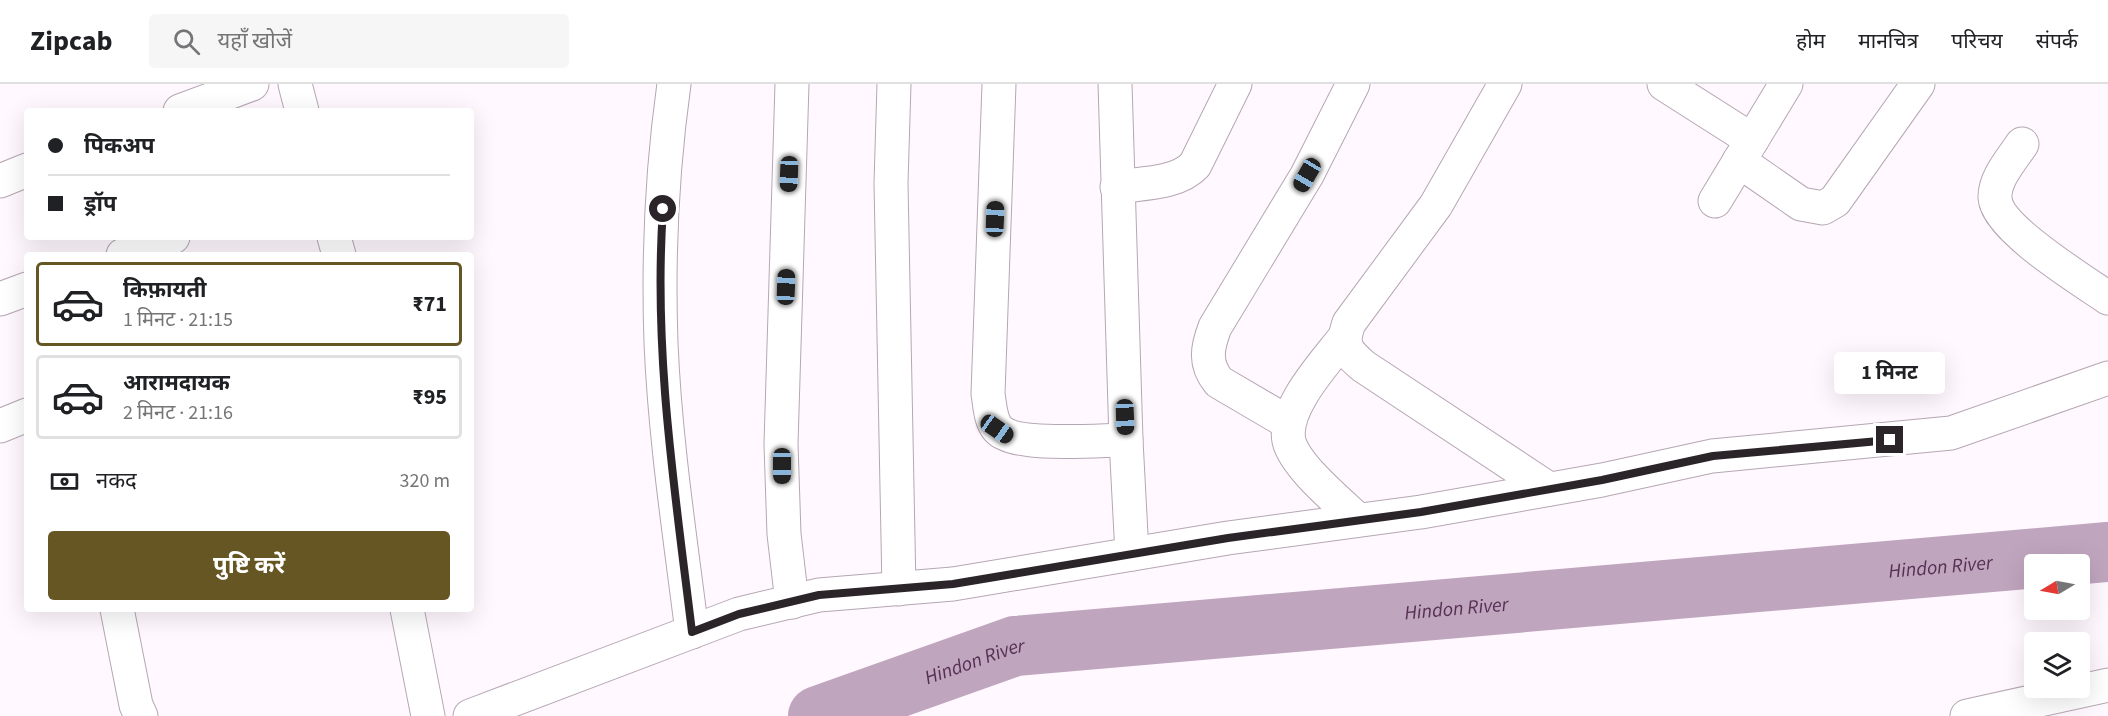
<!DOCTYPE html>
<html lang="hi">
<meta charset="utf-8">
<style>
body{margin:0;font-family:"Source Sans 3","Noto Sans Devanagari",sans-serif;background:#f6f6f6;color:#202124;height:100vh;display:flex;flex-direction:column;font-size:22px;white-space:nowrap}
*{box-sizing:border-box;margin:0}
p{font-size:20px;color:#757577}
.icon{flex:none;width:33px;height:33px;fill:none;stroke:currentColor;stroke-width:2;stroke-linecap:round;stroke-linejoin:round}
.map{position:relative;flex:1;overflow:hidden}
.sheet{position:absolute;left:24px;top:168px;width:450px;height:360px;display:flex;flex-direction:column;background:#fff;border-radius:6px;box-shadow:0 6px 24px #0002}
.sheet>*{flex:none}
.hud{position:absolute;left:24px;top:24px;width:450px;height:132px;border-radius:6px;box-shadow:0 6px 24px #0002;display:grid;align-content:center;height:132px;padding:0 24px;background:#fff}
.needle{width:39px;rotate:260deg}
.tools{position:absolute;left:2024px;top:470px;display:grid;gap:12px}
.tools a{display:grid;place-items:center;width:66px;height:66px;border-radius:6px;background:#fff;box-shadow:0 6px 24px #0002;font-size:30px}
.end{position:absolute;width:27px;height:27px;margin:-14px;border:8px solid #2b252a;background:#fff;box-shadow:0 0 0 3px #fff}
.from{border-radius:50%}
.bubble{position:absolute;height:42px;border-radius:6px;background:#fff;box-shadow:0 6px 24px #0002;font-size:20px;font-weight:700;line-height:42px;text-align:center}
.car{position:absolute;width:18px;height:36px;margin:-18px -9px;border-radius:8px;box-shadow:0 0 4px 2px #0007;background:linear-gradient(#222 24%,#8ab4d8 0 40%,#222 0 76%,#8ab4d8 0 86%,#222 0)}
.hud b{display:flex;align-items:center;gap:21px;height:57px;font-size:22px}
.hud b+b{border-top:2px solid #e0e0e0}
.hud i{width:15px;height:15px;background:#202124}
ul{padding:10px 0 0;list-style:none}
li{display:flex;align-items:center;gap:18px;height:84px;margin:0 12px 9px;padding:0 12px;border:3px solid #e0e0e0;border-radius:6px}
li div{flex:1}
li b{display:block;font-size:22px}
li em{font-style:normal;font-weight:700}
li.current{border-color:#655623}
li>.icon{width:54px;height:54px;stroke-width:1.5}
.pay{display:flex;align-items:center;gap:15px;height:66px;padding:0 24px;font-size:22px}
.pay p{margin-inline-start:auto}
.action{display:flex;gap:12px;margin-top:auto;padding:12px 24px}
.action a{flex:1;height:69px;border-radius:6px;background:#655623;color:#fff;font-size:24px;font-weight:700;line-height:69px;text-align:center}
header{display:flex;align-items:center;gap:36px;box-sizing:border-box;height:84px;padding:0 30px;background:#fff;border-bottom:2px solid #e0e0e0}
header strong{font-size:28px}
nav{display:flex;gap:33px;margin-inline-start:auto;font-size:21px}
.search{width:420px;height:54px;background:#f6f6f6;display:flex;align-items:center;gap:15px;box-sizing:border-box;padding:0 21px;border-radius:6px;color:#757577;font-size:22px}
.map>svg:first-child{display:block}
</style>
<header>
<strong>Zipcab</strong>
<div class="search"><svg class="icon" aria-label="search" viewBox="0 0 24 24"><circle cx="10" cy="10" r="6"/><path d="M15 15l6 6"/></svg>यहाँ खोजें</div>
<nav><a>होम</a><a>मानचित्र</a><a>परिचय</a><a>संपर्क</a></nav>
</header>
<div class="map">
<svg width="2108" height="632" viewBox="0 0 2108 632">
<rect width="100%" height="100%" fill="#fff8fe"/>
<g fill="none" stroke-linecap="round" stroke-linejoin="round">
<path stroke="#c0a5be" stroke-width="60" id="s1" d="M818,632L1015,562L2108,468"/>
<defs>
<g id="minor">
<path d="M295,0L302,27"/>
<path d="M674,0C662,85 658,173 661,259C665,355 680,452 692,548"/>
<path d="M894,0L891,99L899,505"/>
<path d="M999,0L988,310C990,321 990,336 998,345C1015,364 1100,356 1126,356"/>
<path d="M1115,0L1126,356L1132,470"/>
<path d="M1505,0L1436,121L1349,239C1341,261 1346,267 1363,282L1549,405"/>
<path d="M1664,0L1752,56"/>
<path d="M180,27L252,0"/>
<path d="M2022,60C2012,75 1994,95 1995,114C1997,144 2083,197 2108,214"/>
<path d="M1739,77L1801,120L1823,124L1835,117L1918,0"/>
<path d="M0,97L27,86"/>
<path d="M1117,103C1143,99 1177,100 1195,81L1235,0"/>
<path d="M1715,117L1786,0"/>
<path d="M334,153L339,171"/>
<path d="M123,171L173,153"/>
<path d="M0,215L27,205"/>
<path d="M1344,254C1325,279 1282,324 1289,357C1295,382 1339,418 1358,436"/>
<path d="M1289,339L1219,298C1204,280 1207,264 1215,243L1307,91L1353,0"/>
<path d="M0,342L27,331"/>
<path d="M792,518L784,450L781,360L792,0"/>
<path d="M117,525L136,621L141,632"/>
<path d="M407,525L428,632"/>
<path d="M470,632L739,530L819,511L953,500L1228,454L1421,428L1602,396L1712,372L1951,349L2108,294"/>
<path d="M1967,632L2108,601"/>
</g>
</defs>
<use href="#minor" stroke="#b6a6b4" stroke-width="35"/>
<use href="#minor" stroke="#fff" stroke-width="33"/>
</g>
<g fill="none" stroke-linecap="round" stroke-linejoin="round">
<path stroke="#2b252a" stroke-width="8" d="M663,125C653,267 675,408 692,548L739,530L819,511L953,500L1228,454L1421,428L1602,396L1713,372L1890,356"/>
</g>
<g text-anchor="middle" stroke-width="6" stroke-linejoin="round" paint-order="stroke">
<g font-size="20" font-style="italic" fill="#563054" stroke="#fff">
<text dy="7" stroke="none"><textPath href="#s1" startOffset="1138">Hindon River</textPath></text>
<text dy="7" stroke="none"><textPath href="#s1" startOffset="652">Hindon River</textPath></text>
<text dy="7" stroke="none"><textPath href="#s1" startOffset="166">Hindon River</textPath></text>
</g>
</g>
</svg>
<div class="tools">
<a><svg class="needle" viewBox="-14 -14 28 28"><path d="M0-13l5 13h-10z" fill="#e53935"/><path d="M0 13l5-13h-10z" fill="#757577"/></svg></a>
<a><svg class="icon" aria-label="layers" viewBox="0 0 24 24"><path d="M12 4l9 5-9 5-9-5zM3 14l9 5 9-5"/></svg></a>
</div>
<i class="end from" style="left:663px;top:125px"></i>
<i class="end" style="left:1890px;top:356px"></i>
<div class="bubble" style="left:1834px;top:268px;width:111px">1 मिनट</div>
<i class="car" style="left:789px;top:90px;rotate:182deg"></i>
<i class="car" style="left:1307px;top:91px;rotate:210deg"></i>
<i class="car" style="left:995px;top:135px;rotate:2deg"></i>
<i class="car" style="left:786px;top:203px;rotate:2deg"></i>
<i class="car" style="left:1125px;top:333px;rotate:178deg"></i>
<i class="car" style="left:997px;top:345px;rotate:125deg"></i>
<i class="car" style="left:782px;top:382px;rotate:180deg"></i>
<div class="hud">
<b><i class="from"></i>पिकअप</b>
<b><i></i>ड्रॉप</b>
</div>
<section class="sheet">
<ul>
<li class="current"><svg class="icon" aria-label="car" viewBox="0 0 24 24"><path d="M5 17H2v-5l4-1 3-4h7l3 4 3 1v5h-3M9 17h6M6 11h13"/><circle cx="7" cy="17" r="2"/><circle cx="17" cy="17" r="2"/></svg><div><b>किफ़ायती</b><p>1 मिनट · 21:15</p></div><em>₹71</em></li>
<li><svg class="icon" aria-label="car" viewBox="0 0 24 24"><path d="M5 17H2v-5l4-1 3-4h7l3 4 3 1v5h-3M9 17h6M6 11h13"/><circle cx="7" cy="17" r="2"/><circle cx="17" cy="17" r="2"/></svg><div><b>आरामदायक</b><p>2 मिनट · 21:16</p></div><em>₹95</em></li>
</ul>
<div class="pay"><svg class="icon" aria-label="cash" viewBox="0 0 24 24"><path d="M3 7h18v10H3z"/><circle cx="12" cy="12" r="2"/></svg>नकद<p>320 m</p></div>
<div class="action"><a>पुष्टि करें</a></div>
</section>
</div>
